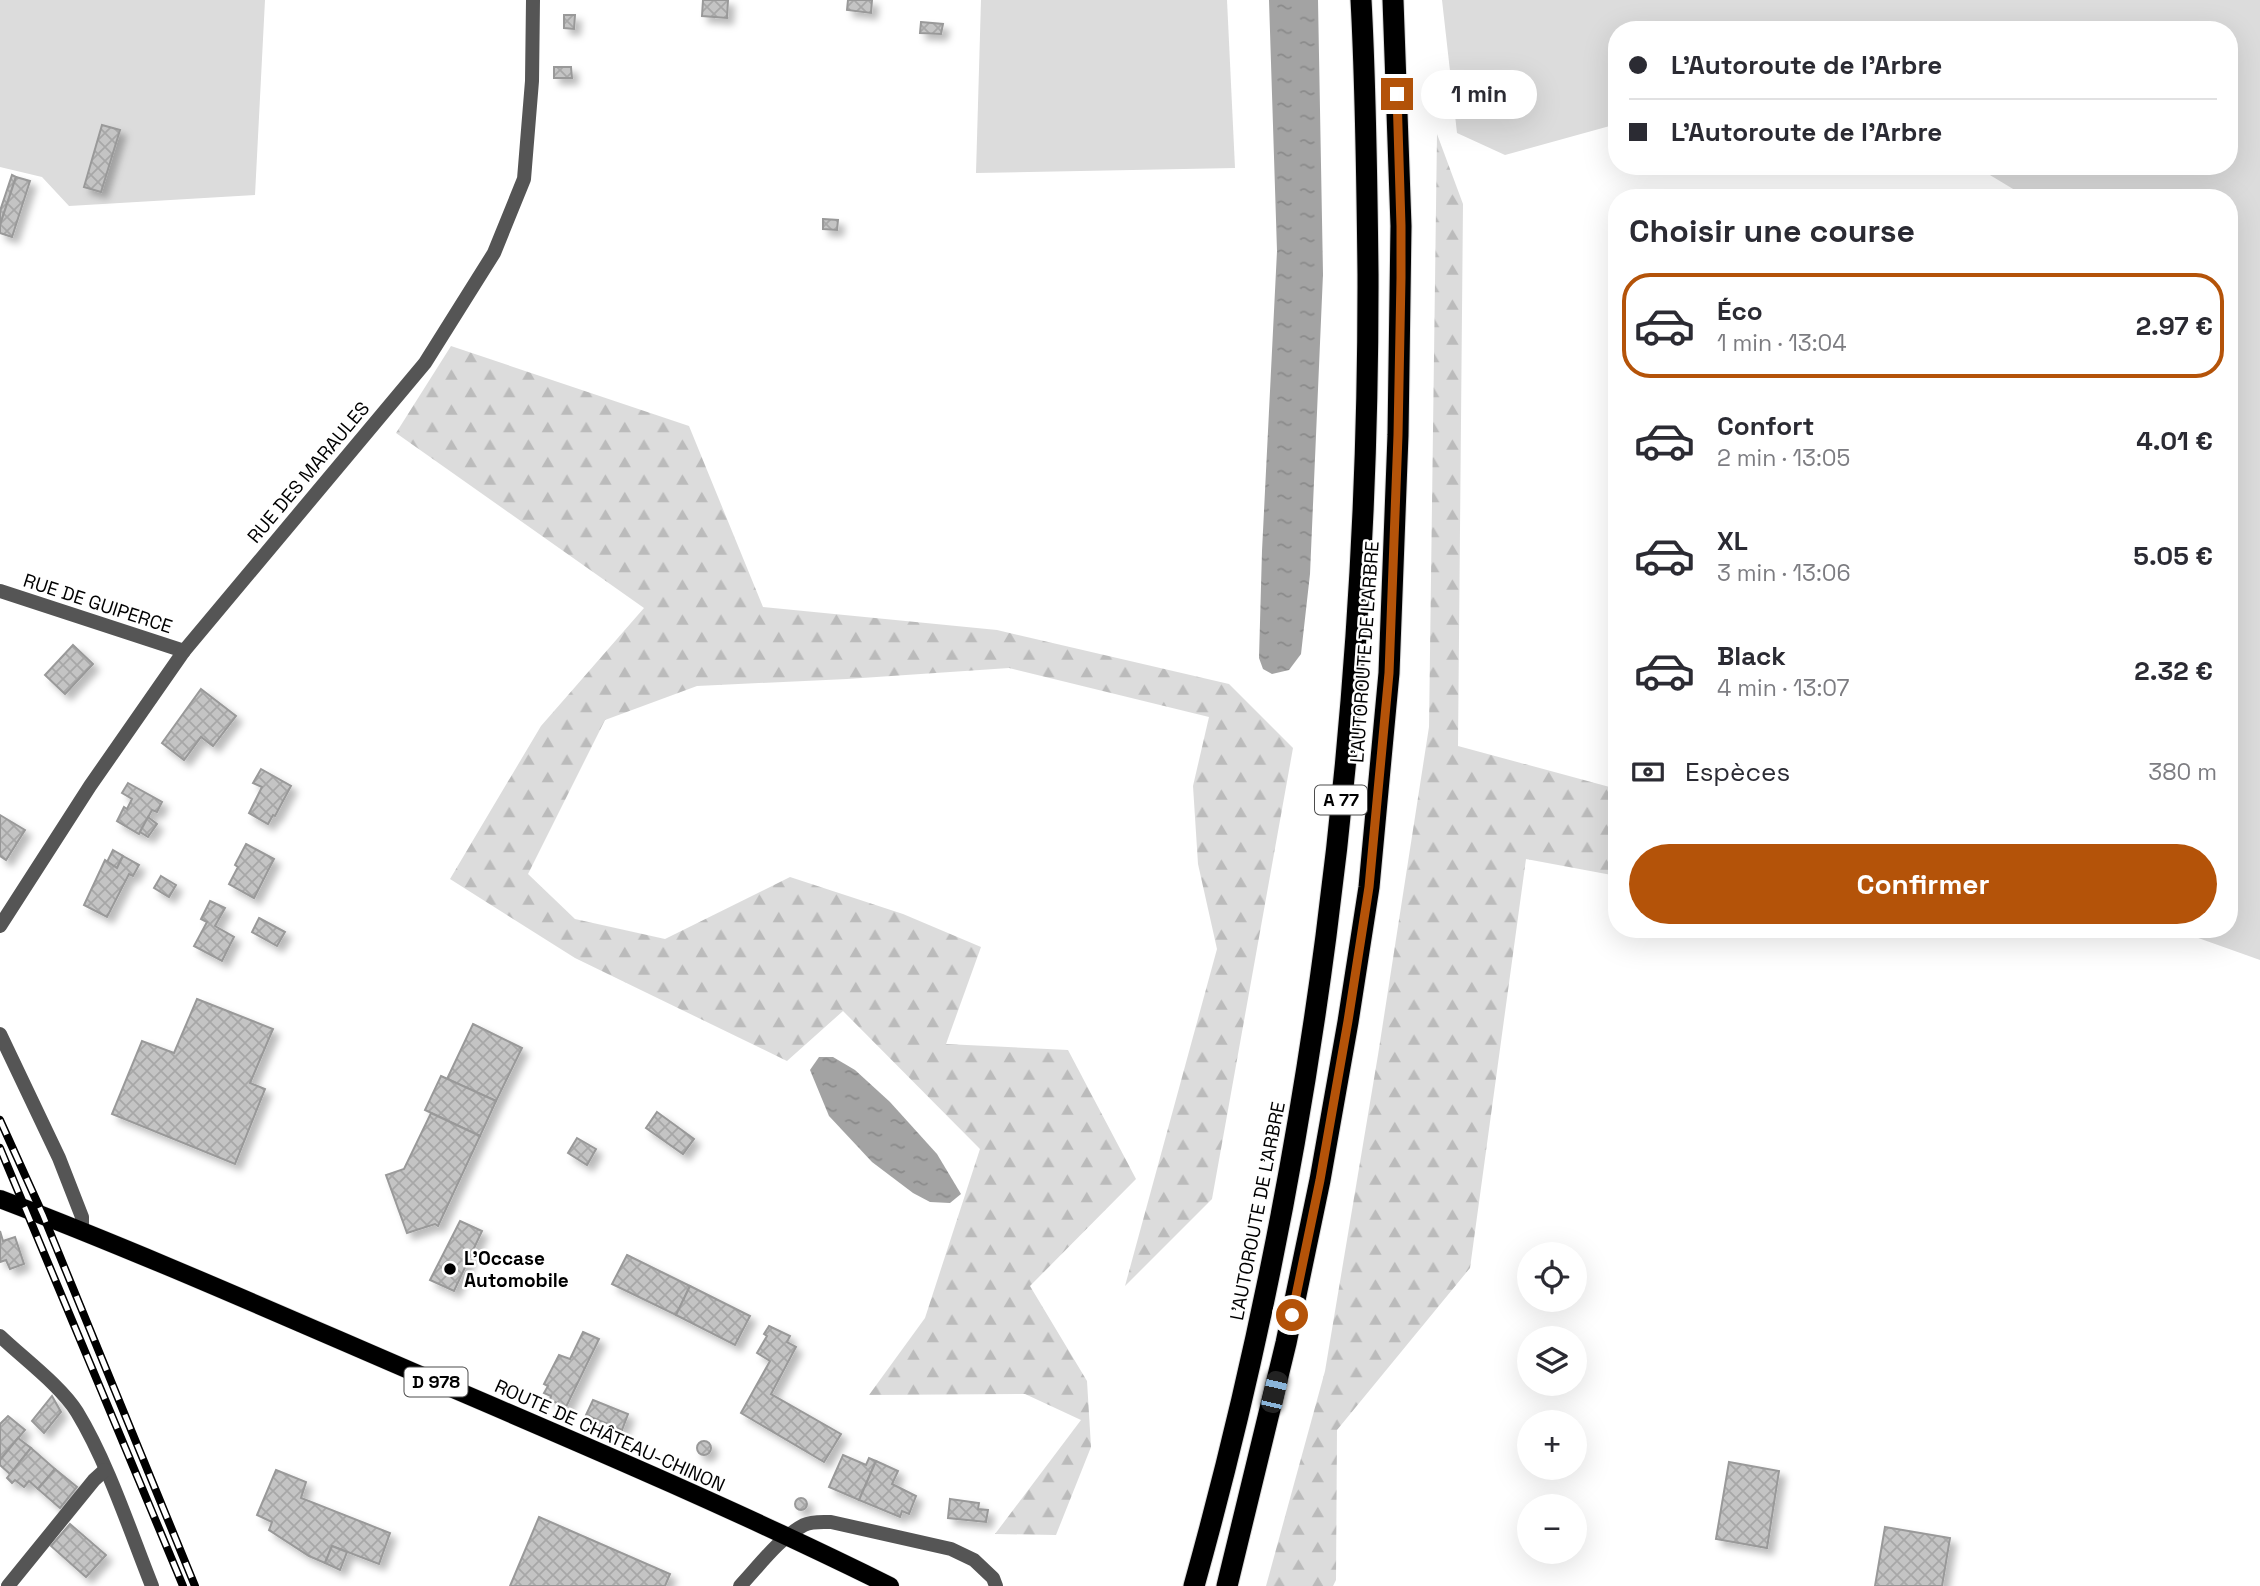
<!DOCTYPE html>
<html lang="fr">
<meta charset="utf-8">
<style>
body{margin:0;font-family:"Space Grotesk",sans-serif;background:#f7f7f7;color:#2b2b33;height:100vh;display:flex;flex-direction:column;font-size:26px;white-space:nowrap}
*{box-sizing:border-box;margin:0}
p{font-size:23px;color:#7c7c81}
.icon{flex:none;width:38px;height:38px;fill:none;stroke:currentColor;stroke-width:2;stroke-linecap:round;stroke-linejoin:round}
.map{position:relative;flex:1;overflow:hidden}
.drawer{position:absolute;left:1608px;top:189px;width:630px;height:749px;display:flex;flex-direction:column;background:#fff;border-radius:28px;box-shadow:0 7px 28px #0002}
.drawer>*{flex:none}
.banner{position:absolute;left:1608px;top:21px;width:630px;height:154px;border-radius:28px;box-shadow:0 7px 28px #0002;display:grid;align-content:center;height:154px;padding:0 21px;background:#fff}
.buttons{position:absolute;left:1517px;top:1242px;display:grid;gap:14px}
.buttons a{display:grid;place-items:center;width:70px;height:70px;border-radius:50%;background:#fff;box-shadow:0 7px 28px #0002;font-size:35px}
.end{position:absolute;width:32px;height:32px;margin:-16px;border:9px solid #b45309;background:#fff;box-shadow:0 0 0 4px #fff}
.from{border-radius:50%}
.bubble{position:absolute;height:49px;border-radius:24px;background:#fff;box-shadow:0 7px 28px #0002;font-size:23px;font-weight:700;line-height:49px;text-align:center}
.car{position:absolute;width:21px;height:42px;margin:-21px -10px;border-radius:9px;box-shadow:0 0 5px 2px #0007;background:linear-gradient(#222 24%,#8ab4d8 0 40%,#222 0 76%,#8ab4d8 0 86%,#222 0)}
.banner b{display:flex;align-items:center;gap:24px;height:66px;font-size:26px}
.banner b+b{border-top:2px solid #e1e1e2}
.banner i{width:18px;height:18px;background:#2b2b33}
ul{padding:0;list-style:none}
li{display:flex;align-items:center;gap:21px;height:105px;margin:0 14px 10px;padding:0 7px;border:4px solid transparent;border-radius:28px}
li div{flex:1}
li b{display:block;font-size:26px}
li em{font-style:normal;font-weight:700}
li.active{border-color:#b45309}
li>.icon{width:63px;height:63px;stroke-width:1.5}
h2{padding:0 21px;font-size:32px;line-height:84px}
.pay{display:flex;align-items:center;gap:18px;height:77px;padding:0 21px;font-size:26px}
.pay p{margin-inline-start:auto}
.cta{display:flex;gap:14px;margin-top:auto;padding:14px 21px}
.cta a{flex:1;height:80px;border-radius:42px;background:#b45309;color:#fff;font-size:28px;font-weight:700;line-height:80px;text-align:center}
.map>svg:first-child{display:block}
</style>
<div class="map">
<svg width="2260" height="1586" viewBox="0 0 2260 1586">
<defs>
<pattern id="forest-firs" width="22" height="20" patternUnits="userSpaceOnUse" patternTransform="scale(1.75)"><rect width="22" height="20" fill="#dcdcdc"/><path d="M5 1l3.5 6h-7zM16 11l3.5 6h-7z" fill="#bbb"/></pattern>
<pattern id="water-ripples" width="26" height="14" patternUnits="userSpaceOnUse" patternTransform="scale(1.75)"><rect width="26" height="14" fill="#a3a3a3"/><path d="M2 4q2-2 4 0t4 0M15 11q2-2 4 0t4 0" fill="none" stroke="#8b8b8b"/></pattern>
<pattern id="building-cross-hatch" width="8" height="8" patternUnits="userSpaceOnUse" patternTransform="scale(1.75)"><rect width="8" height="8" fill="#c4c4c4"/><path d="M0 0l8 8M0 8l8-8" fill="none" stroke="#a7a7a7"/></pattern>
<filter id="shadow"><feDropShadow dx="6" dy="6" stdDeviation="3.5" flood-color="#0004"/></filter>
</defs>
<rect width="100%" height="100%" fill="#fff"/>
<g fill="#dcdcdc">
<path d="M0,0H265L255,195L69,206L42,177L0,167Z"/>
<path d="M981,0H1227L1235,168L976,173Z"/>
<path d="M1442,0H2260V960L2173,929H2230V198H2028L1975,166H2230V30H1617V124L1505,155L1457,133Z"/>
</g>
<g fill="url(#forest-firs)">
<path d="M1437,134L1463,204L1458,746L1617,789V876L1526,859L1470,1268L1337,1430L1336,1580L1333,1586H1266L1325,1371L1378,1055L1429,727Z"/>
<path d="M451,346L689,426L763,607L997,630L1229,684L1293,748L1212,1199L1125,1286L1217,949L1198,864L1193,786L1209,717L1009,668L847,679L697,686L605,720L528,874L575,919L665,939L790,877L903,914L981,947L946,1044L1068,1050L1136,1179L1030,1286L1087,1381L1091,1447L1056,1535L995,1534L1081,1420L1025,1394L869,1395L925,1318L980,1149L843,1011L787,1061L575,958L450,879L541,726L644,608L396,433Z"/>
</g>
<g fill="url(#water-ripples)">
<path d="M1269,0H1318L1323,274L1310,574L1301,654L1289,670L1272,674L1263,669L1259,658L1262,551L1277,251Z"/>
<path d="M819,1057H833L855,1070L890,1102L937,1154L961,1194L950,1203L930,1202L913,1193L872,1162L829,1116L810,1070Z"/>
</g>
<g fill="url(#building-cross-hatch)" stroke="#999" stroke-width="2" filter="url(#shadow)">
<path d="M703,0H728L727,18L702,16Z"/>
<path d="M848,0H872L871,13L847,10Z"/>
<path d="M564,15H575L574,29L564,28Z"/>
<path d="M921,22L943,24L941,34L920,33Z"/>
<path d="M554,67H571L572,78H554Z"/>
<path d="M102,125L120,130L101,192L84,187Z"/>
<path d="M12,175L16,177L0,225V211Z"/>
<path d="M16,177L30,181L12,237L0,233V225Z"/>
<path d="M823,219L838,220L837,230L823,229Z"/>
<path d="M73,645L93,664L65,694L45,675Z"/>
<path d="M201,689L236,716L213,746L201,737L184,760L162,743Z"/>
<path d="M261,769L291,786L275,816L273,815L268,824L249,813L262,787L253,783Z"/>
<path d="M128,783L162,802L157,812L152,810L139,834L117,821L124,807L127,809L132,799L122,793Z"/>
<path d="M0,815L25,830L6,860L0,856Z"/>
<path d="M148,817L157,824L148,837L140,832Z"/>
<path d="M246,844L274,859L254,898L229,884L238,867L235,865Z"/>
<path d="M113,850L123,856L117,868L107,862Z"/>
<path d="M123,856L139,865L133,876L129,874L107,917L84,905L105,860L117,868Z"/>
<path d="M161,876L176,885L169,897L154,888Z"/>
<path d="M210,901L225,908L215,926L234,937L222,961L194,946L207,922L201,919Z"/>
<path d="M259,918L285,932L277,946L252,932Z"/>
<path d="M197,999L273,1029L250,1083L265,1089L235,1164L112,1114L142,1041L174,1053Z"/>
<path d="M473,1024L522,1048L496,1101L447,1079Z"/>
<path d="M441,1076L496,1101L480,1136L425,1110Z"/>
<path d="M657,1112L694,1139L683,1154L646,1128Z"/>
<path d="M431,1113L480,1136L438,1226L435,1224L407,1233L386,1175L404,1169Z"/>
<path d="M577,1138L596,1149L587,1165L568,1153Z"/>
<path d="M460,1221L482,1231L454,1291L430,1280Z"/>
<path d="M0,1231L3,1241L15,1237L24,1264L10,1269L6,1260L0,1262Z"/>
<path d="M627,1255L690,1286L676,1315L612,1284Z"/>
<path d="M690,1286L750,1316L735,1345L676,1315Z"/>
<path d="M769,1326L790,1336L787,1342L796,1347L771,1394L841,1434L824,1462L741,1413L770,1361L757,1353L767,1336L764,1334Z"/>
<path d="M583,1332L599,1339L566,1407L550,1400L551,1396L544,1393L548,1386L544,1384L559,1355L570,1359Z"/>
<path d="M52,1396L61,1412L44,1433L32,1421Z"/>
<path d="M593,1400L628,1414L622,1430L586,1415Z"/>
<path d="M8,1416L25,1430L0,1460V1424Z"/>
<path d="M18,1438L31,1448L10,1474L0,1465V1460Z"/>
<circle cx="704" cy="1448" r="7"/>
<path d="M31,1448L55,1469L38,1489L29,1481L24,1487L15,1480L12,1483L7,1478Z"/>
<path d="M843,1455L866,1465L869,1458L876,1461L859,1500L829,1487Z"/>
<path d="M876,1461L898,1471L892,1484L916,1496L909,1514L902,1511L900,1517L859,1500Z"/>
<path d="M1729,1462L1779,1471L1767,1548L1716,1539Z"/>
<path d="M55,1469L77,1487L60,1508L38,1489Z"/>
<path d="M276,1470L306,1482L301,1498L390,1533L379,1564L332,1546L325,1563L309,1556L269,1530L272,1522L257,1515Z"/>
<circle cx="801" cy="1504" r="6"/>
<path d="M950,1499L979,1503L978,1509L988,1510L986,1522L948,1518Z"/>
<path d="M539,1517L670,1574L665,1586H510Z"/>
<path d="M70,1524L106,1555L86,1577L51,1546Z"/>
<path d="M1885,1527L1950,1538L1942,1586H1875Z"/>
<path d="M332,1546L347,1552L340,1570L325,1563Z"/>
</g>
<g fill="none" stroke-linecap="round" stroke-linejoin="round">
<defs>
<path id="primary" d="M0,1199C139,1252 274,1312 411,1371C572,1440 733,1508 890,1586"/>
<g id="highway">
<path d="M1194,1586C1313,1160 1369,716 1368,274C1367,182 1366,91 1361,0"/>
<path d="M1227,1586L1286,1343L1320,1180L1348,1022L1369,887L1389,673L1398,435L1401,226L1393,0"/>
</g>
</defs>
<use href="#primary" stroke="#dbdbdb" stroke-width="19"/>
<use href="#highway" stroke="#dbdbdb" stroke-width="23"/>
<g stroke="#555" stroke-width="14">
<path d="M0,591L184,651"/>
<path d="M0,926L90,786L184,651L425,363L494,253L524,179L532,81L533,0"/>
<path d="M0,1034L59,1158L82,1217V1232"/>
<path d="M0,1336C23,1358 61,1386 77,1412C108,1463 130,1531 152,1586"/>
<path d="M8,1586L94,1480L105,1470"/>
<path d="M740,1586C759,1566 779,1538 804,1525C812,1521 822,1522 831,1522L951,1549L974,1560L993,1578L996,1586"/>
</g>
<use href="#primary" stroke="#000" stroke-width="18"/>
<use href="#highway" stroke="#000" stroke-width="21"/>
<defs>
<g id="rail">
<path d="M0,1120L43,1215L195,1586"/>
<path d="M0,1148L183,1586"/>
</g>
</defs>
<use href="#rail" stroke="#000" stroke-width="8"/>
<use href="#rail" stroke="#fff" stroke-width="5" stroke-dasharray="16" stroke-linecap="butt"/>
</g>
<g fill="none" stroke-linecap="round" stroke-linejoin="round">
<path stroke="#b45309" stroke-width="9" d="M1292,1315L1320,1180L1348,1021L1369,887L1389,673L1398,435L1401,278V226L1397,94"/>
</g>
<circle fill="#000" stroke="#fff" stroke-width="2.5" cx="450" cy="1269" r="7"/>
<g text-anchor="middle" stroke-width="5" stroke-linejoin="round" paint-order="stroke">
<g fill="#fff" stroke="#4c4c4c" stroke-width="2">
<rect x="1315" y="785.5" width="52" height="29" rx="5"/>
<rect x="404.5" y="1367.5" width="63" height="29" rx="5"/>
</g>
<g font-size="18" font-weight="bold" fill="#000">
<text x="1341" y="806">A 77</text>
<text x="436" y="1388">D 978</text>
</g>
<g font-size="19" fill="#000" stroke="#fff">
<text transform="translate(308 472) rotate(-50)" y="7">RUE DES MARAULES</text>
<text transform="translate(98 603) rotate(18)" y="7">RUE DE GUIPERCE</text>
<text transform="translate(1364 652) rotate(-86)" y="7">L'AUTOROUTE DE L'ARBRE</text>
<text transform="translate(1257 1211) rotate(-79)" y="7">L'AUTOROUTE DE L'ARBRE</text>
<text transform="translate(610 1435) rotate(24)" y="7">ROUTE DE CHÂTEAU-CHINON</text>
</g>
<g font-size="19" font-weight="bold" fill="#000" stroke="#fff" text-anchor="start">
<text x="464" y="1265">L'Occase<tspan x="464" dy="22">Automobile</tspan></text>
</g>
</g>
</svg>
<div class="buttons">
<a><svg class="icon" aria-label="locate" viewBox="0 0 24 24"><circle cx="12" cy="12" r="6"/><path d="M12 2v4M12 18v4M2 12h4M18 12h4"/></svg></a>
<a><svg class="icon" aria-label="layers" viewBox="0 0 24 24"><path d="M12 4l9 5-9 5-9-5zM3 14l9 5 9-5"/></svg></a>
<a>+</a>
<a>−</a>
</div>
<i class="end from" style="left:1292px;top:1315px"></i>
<i class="end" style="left:1397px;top:94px"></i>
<div class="bubble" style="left:1421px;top:70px;width:116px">1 min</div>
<i class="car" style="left:1274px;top:1392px;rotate:13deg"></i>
<div class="banner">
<b><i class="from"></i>L'Autoroute de l'Arbre</b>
<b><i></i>L'Autoroute de l'Arbre</b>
</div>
<section class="drawer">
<h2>Choisir une course</h2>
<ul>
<li class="active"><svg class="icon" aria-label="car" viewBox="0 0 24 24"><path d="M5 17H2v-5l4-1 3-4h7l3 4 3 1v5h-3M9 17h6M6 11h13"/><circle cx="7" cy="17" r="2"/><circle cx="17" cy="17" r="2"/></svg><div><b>Éco</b><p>1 min · 13:04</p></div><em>2.97 €</em></li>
<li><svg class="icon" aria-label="car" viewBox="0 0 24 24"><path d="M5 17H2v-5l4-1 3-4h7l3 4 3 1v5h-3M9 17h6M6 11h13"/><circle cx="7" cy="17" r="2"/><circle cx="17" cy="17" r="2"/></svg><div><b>Confort</b><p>2 min · 13:05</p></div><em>4.01 €</em></li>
<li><svg class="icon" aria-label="car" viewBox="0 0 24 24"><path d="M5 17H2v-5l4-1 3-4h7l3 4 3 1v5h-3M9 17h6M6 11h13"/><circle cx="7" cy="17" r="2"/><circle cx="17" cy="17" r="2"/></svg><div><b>XL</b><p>3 min · 13:06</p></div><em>5.05 €</em></li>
<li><svg class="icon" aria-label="car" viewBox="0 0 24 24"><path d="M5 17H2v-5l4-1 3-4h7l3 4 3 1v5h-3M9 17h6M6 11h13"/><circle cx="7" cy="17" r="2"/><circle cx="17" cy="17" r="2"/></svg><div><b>Black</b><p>4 min · 13:07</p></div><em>2.32 €</em></li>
</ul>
<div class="pay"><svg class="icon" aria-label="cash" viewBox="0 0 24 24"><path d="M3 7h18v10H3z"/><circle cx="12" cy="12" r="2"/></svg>Espèces<p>380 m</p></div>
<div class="cta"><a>Confirmer</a></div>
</section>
</div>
